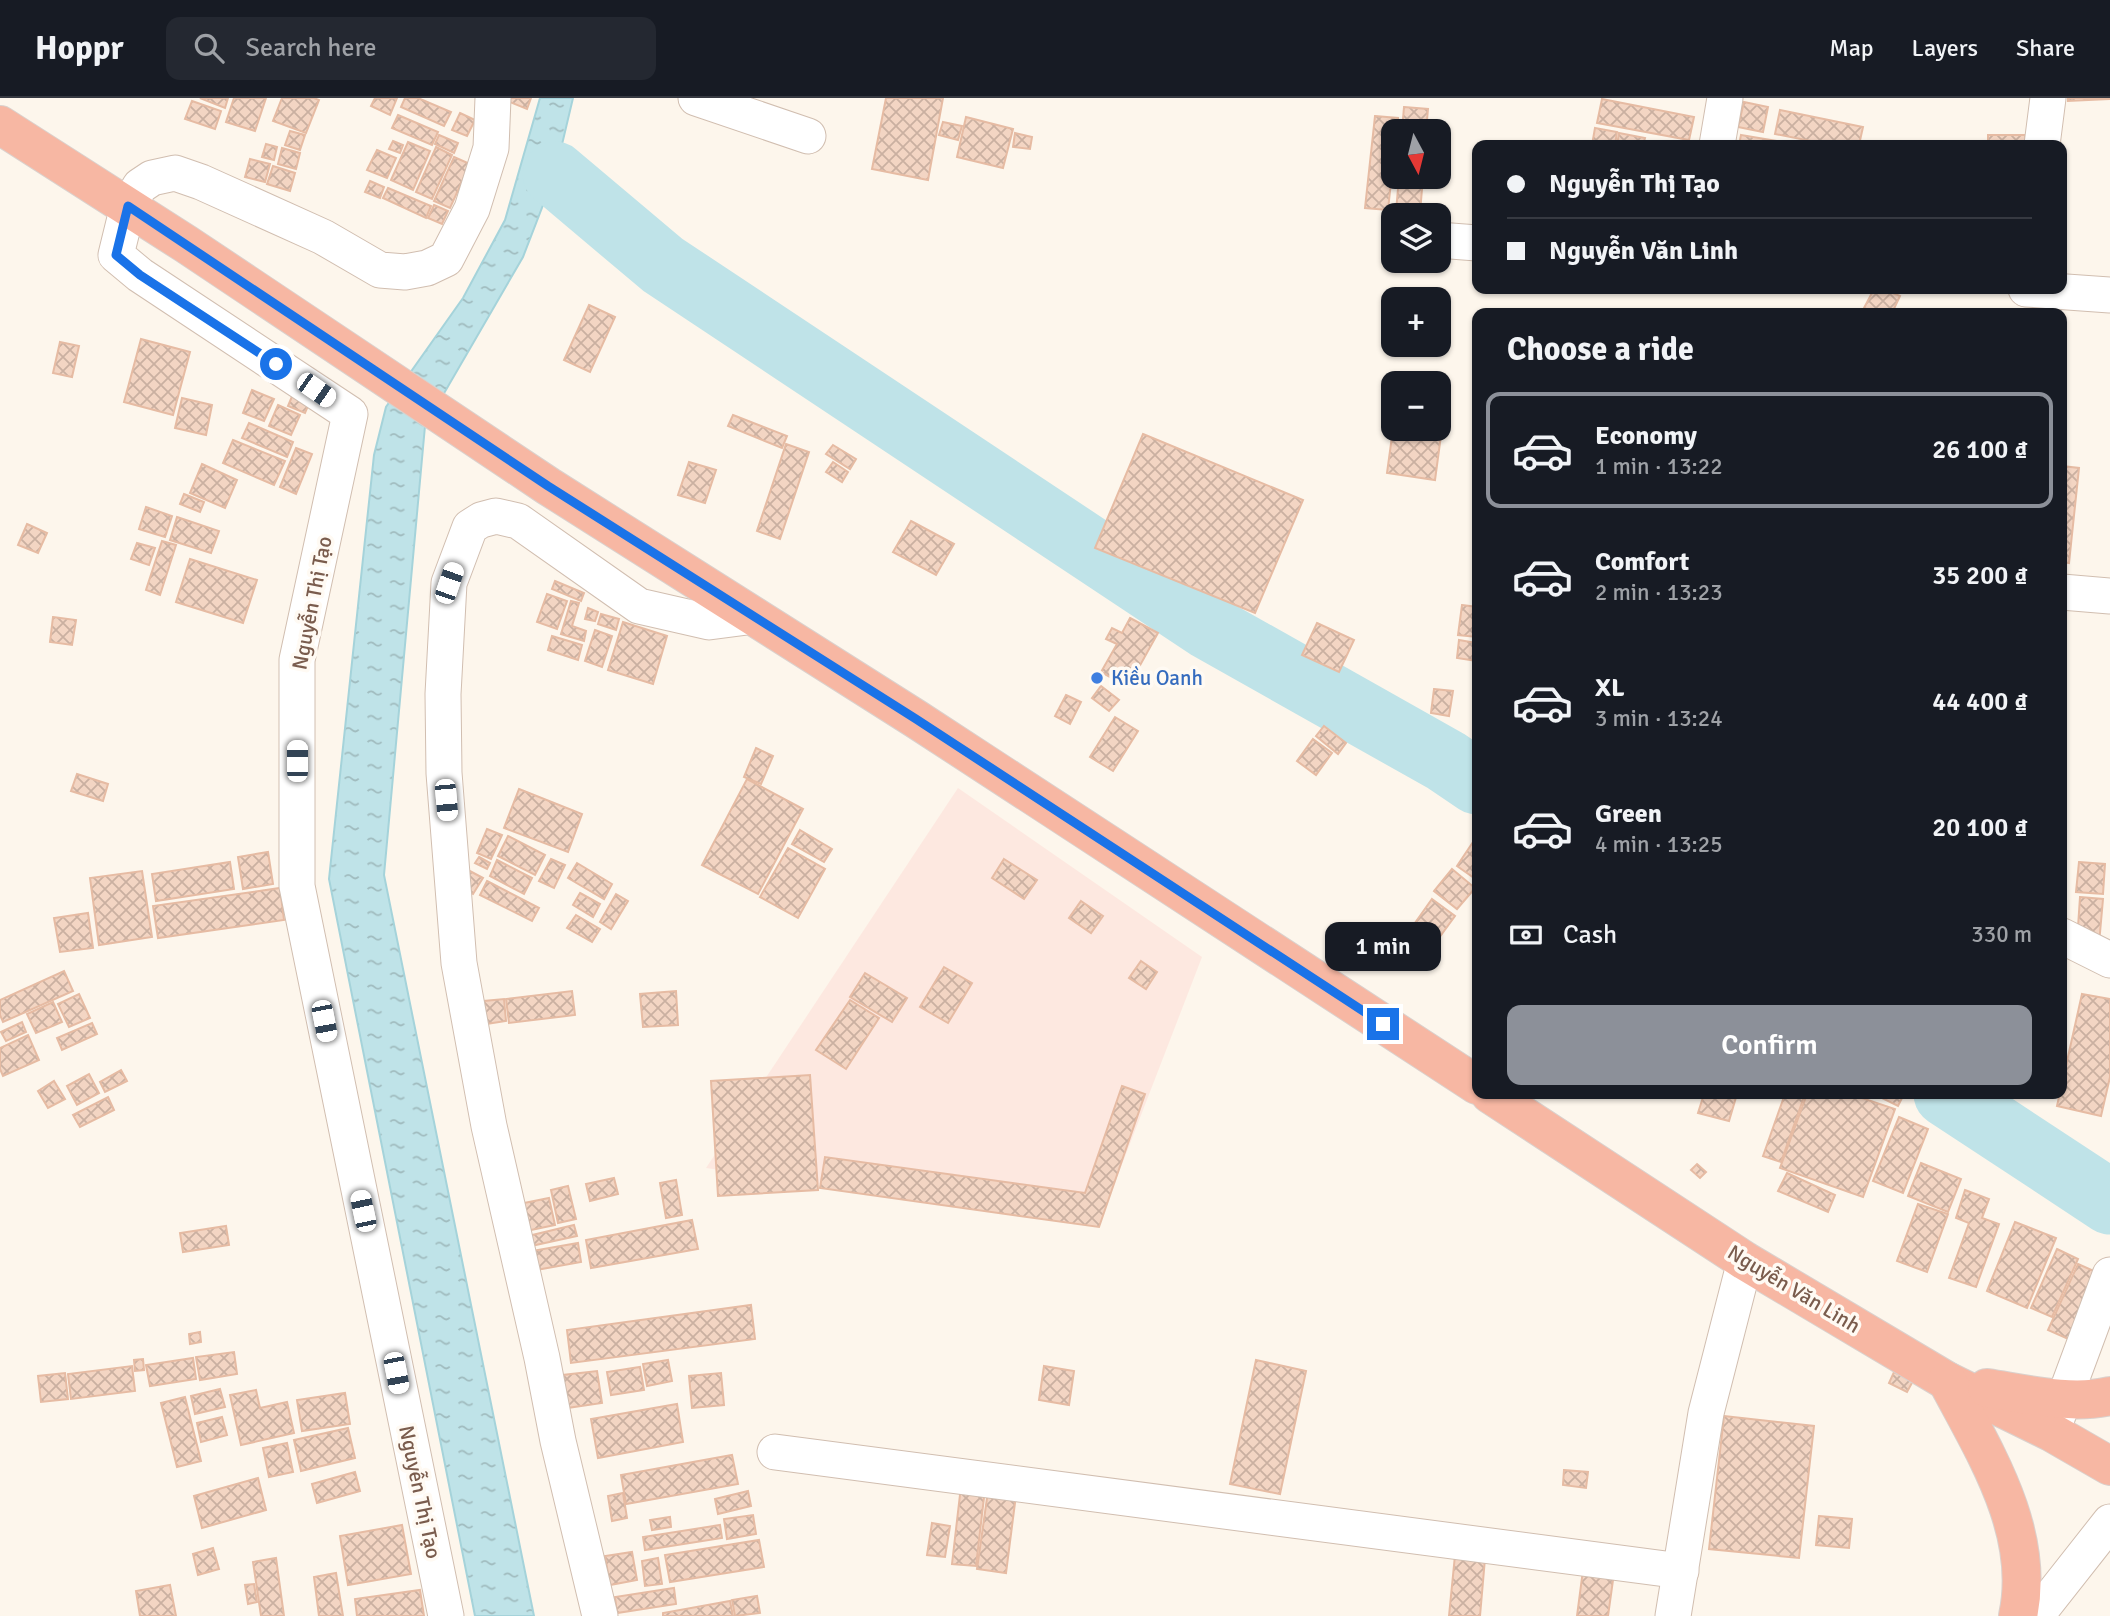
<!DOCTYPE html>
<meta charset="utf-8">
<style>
body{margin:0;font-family:Signika,sans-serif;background:#242831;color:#f1f3f6;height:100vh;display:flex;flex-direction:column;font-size:26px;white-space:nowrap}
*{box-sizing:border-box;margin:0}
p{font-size:23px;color:#9ea1a6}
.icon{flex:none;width:38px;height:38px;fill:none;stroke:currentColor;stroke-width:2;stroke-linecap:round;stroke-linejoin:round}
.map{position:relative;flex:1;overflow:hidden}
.details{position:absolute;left:1472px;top:210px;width:595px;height:791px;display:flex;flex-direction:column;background:#171b24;border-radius:14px;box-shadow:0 2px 5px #0004}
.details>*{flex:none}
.hud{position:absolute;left:1472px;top:42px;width:595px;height:154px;border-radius:14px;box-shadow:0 2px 5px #0004;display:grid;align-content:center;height:154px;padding:0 35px;background:#171b24}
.needle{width:46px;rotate:173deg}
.buttons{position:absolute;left:1381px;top:21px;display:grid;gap:14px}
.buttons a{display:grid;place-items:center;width:70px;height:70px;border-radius:14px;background:#171b24;box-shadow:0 2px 5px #0004;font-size:35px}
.end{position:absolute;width:32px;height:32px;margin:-16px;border:9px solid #1a73e8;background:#fff;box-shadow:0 0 0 4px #fff}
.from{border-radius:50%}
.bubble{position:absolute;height:49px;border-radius:14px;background:#171b24;box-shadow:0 2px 5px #0004;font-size:23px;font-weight:600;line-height:49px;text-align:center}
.car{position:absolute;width:21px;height:42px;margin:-21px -10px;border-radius:9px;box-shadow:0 0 5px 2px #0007;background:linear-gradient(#fff 24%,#345 0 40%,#fff 0 76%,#345 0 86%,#fff 0)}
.hud b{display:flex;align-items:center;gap:24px;height:66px;font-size:26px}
.hud b+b{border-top:2px solid #363941}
.hud i{width:18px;height:18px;background:#f1f3f6}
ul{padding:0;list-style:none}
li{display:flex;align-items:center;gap:21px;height:116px;margin:0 14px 10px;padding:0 21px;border:4px solid transparent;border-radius:14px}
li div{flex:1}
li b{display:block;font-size:26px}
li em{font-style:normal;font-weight:600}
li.active{border-color:#8c9099}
li>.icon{width:63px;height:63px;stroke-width:1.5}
h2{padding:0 35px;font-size:32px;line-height:84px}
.pay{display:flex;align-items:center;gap:18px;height:77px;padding:0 35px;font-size:26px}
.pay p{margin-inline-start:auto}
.button{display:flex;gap:14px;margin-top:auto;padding:14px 35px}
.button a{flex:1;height:80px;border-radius:14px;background:#8c9099;color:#fff;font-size:28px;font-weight:600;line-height:80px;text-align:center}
header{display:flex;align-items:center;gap:42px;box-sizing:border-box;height:98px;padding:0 35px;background:#171b24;border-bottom:2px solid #363941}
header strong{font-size:33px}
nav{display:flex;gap:38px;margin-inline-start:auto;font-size:24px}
.search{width:490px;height:63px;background:#242831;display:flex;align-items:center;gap:18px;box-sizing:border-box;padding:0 24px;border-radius:14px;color:#9ea1a6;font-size:26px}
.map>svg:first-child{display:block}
</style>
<header>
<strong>Hoppr</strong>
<div class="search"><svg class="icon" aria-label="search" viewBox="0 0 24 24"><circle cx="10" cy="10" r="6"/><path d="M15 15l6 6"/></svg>Search here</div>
<nav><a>Map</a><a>Layers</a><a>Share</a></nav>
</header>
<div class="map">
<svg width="2110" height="1518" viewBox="0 0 2110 1518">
<defs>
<pattern id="water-ripples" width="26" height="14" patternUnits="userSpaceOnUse" patternTransform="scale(1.75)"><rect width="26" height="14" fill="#bfe3e8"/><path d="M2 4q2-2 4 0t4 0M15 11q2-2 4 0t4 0" fill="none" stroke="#a0bbbe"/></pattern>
<pattern id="building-cross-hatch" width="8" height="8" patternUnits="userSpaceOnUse" patternTransform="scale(1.75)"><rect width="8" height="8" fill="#f3d5c3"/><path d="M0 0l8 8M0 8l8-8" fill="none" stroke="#cab0a1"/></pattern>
</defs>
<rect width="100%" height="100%" fill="#fdf6ec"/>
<path fill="#fde8e0" d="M958,690L1202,859L1099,1126L706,1070Z"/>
<path fill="url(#water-ripples)" stroke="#a5d3da" stroke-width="2" d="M540,0H573L555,76L523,159L425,328L384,777L534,1518H475L329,781L374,357L386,309L463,200L505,122Z"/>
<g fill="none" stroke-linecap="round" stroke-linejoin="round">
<g stroke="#bfe3e8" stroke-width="65">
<path d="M555,76L663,167L1208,529L1446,663L1477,684"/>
<path d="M1946,996L2110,1104"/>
</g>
</g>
<g fill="url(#building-cross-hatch)" stroke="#e6bba3" stroke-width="2">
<path d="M200,0H228L225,10Z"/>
<path d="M234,0H266L255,33L226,24Z"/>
<path d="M282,0H314L319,2L306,35L273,23Z"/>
<path d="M375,0H397L390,17L371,8Z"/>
<path d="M405,0H418L451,14L444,28L401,9Z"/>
<path d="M500,0H531L527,11Z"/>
<path d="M886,0H943L928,82L872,71Z"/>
<path d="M2068,0H2109V1L2068,3Z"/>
<path d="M1602,1L1694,19L1689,42L1597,25Z"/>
<path d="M192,3L221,13L215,31L185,21Z"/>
<path d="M1744,4L1768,9L1763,34L1738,29Z"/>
<path d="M1404,9L1428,11L1426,33H1402Z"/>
<path d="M1780,12L1863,29L1859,47H1831L1775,36Z"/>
<path d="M460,15L475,22L467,38L452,32Z"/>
<path d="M398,17L438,34L432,47L392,30Z"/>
<path d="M1375,18L1398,20L1397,33H1393V65L1388,112L1365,110Z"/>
<path d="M966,19L1013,31L1003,70L957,59Z"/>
<path d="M943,24L962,28L958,42L939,37Z"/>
<path d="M1595,30L1617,34L1615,47H1592Z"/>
<path d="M290,33L305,37L300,52L285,47Z"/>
<path d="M1015,35L1032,39L1030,51L1013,49Z"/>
<path d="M1619,35L1645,40L1643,47H1617Z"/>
<path d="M439,37L458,45L454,55L435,46Z"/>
<path d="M1741,37L1802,47H1739Z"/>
<path d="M1988,37H2025L2026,47H1988Z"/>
<path d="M393,43L403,47L400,55L389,51Z"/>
<path d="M408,44L430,53L413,92L391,82Z"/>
<path d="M266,46L277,49L274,62L262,59Z"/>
<path d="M436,49L452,57L432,101L416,94Z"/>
<path d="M282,50L300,55L296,71L278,66Z"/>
<path d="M377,52L396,60L387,80L367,72Z"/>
<path d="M454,59L470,66L450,110L434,103Z"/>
<path d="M250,61L270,66L265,84L245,79Z"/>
<path d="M273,68L295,75L290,93L267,86Z"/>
<path d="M1399,79H1423L1420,115L1396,114Z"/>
<path d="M370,83L384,89L380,100L365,94Z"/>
<path d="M388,90L431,108L426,120L383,100Z"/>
<path d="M434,107L448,113L442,126L428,120Z"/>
<path d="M1874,191H1884L1900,198L1892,215H1875L1864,210Z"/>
<path d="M589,207L615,219L590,274L564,262Z"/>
<path d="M141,241L190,254L173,317L124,304Z"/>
<path d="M60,244L79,248L72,279L53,275Z"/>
<path d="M252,292L274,301L264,323L243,315Z"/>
<path d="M293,296L310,303L305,315L288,308Z"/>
<path d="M182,300L212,307L206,337L175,330Z"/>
<path d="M278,307L300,317L291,337L269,328Z"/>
<path d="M1438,314L1444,315L1435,382L1387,375L1393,331H1438Z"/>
<path d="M733,317L787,338L782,350L728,328Z"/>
<path d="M249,325L293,344L287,359L242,340Z"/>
<path d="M1143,336L1303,402L1255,515L1095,450Z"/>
<path d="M233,342L285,363L274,387L223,365Z"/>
<path d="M786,346L809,354L780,441L757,433Z"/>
<path d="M833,347L856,361L850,371L826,356Z"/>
<path d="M296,350L312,356L296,396L280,389Z"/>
<path d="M689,364L716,372L705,405L678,397Z"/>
<path d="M833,364L848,374L842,384L826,374Z"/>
<path d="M202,366L237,382L225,410L190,395Z"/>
<path d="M2062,368L2079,370L2069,465L2062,464Z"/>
<path d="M184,396L204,404L200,414L180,406Z"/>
<path d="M146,409L172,418L165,439L139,431Z"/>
<path d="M177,419L219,433L211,455L170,442Z"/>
<path d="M911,423L954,446L936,477L893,454Z"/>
<path d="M27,426L47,435L38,455L18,447Z"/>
<path d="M162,443L176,447L160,497L146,492Z"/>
<path d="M137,445L155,450L149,467L131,461Z"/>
<path d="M190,461L257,482L243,525L176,504Z"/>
<path d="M555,483L584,495L581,503L552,491Z"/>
<path d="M547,496L567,503L557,531L537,524Z"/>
<path d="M571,503L579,505L572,528L586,533L584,543L561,536Z"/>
<path d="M1462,507L1477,509V539L1458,537Z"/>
<path d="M588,510L598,514L595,523L585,521Z"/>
<path d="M601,516L619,521L616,532L598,526Z"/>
<path d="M53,519L76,522L72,547L50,544Z"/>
<path d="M1130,520L1158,535L1128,589L1101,574L1117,546L1106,541L1112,530L1122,535Z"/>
<path d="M623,524L667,538L653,586L608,572Z"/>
<path d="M1317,525L1354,542L1339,574L1302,557Z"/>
<path d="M595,532L612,538L602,569L585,563Z"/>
<path d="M552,538L582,547L578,562L548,552Z"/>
<path d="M1459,542L1477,545V563L1457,560Z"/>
<path d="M1101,588L1119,602L1109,613L1092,600Z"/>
<path d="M1434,591L1453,593L1449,618L1431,615Z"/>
<path d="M1066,597L1081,604L1070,626L1055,618Z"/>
<path d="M1115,619L1138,633L1113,673L1090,659Z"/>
<path d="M1324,628L1346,645L1338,656L1316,638Z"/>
<path d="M1313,641L1332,655L1316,677L1297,663Z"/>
<path d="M756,650L773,658L761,686L744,679Z"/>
<path d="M77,676L108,686L103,703L71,693Z"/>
<path d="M747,681L803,711L758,796L702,767Z"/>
<path d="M519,691L582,716L568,754L504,730Z"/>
<path d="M487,731L502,737L491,761L477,755Z"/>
<path d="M800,732L832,751L824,764L792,746Z"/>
<path d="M508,738L545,757L535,777L498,758Z"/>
<path d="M1477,738V782L1457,768Z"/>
<path d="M788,750L825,771L798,820L760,799Z"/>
<path d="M268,754L273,786L243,791L238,759Z"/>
<path d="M479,759L490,765L487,771L475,765Z"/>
<path d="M551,761L565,767L554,790L539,783Z"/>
<path d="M1004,761L1037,782L1024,801L992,780Z"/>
<path d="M497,762L532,780L524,796L490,778Z"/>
<path d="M230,764L234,791L156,803L152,776Z"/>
<path d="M2079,764L2105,766L2103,796L2076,794Z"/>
<path d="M577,765L612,786L604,801L568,780Z"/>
<path d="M466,771L483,780L473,796L456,787Z"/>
<path d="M1452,771L1475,790L1457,811L1434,793Z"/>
<path d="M142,773L152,839L99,847L90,780Z"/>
<path d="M487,783L539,810L532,823L480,797Z"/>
<path d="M280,790L284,822L158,840L153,808Z"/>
<path d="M580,795L600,806L593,819L573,807Z"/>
<path d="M616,796L628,803L611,831L600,824Z"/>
<path d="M2080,799L2103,801L2099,846L2077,844Z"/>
<path d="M1432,801L1455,818L1433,848L1410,832Z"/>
<path d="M1081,803L1103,818L1091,835L1069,820Z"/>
<path d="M88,815L93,850L60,854L54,820Z"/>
<path d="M576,817L600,831L592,844L567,830Z"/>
<path d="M1141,863L1157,874L1146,891L1129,880Z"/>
<path d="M944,869L972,885L948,925L920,909Z"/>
<path d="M64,873L73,893L3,924L0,917V902Z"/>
<path d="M865,875L907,900L892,924L850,899Z"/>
<path d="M572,893L575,917L509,925L506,901Z"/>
<path d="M676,893L678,927L643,929L640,896Z"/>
<path d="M79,896L90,920L69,929L58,906Z"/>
<path d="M2082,896L2110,901V979L2101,1018L2057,1008Z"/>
<path d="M504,901L506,923L486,926L484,903Z"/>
<path d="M850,902L879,920L846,971L816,952Z"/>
<path d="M53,904L62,924L36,935L27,916Z"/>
<path d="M22,924L26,934L6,943L1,934Z"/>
<path d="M92,925L97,936L62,952L57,940Z"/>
<path d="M28,937L39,962L3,978L0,971V950Z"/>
<path d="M121,972L127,983L105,994L100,984Z"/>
<path d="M89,976L99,995L77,1007L67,988Z"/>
<path d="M810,977L818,1092L718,1098L711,983Z"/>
<path d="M54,983L65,1001L48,1010L38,993Z"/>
<path d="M1122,988L1145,996L1099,1129L820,1090L825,1059L1085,1095Z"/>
<path d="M1704,996H1737L1729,1023L1698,1015Z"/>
<path d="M1785,996H1805L1781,1064L1763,1058Z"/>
<path d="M1807,996H1850L1895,1011L1863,1099L1780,1070Z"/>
<path d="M1874,996H1904L1898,1008Z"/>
<path d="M108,999L114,1012L80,1029L73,1017Z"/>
<path d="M1899,1019L1928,1031L1903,1095L1873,1083Z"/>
<path d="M1921,1065L1961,1081L1948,1114L1908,1098Z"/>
<path d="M1697,1066L1706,1074L1700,1080L1691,1072Z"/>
<path d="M1787,1075L1835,1097L1828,1114L1778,1093Z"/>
<path d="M614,1080L618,1096L590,1103L586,1086Z"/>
<path d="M676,1082L682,1117L666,1120L660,1085Z"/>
<path d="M568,1088L576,1121L558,1125L551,1092Z"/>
<path d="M1965,1092L1989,1101L1982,1120L1999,1126L1976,1189L1949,1180L1969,1125L1956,1120Z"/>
<path d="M549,1100L555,1127L526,1133L519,1106Z"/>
<path d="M1918,1106L1948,1116L1927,1174L1897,1163Z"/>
<path d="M692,1122L698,1151L591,1170L586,1142Z"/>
<path d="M2015,1124L2056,1140L2027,1210L1987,1193Z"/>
<path d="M574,1127L577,1138L531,1148L528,1138Z"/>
<path d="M226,1128L229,1147L183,1154L180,1135Z"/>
<path d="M578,1145L581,1164L536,1172L532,1153Z"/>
<path d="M2057,1151L2078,1161L2052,1219L2031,1210Z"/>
<path d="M2078,1166L2105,1178L2075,1244L2048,1232Z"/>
<path d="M751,1207L755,1241L571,1265L567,1232Z"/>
<path d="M200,1234L201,1244L190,1246L189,1236Z"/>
<path d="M234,1254L237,1276L200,1282L196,1259Z"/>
<path d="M193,1260L196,1281L150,1288L146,1267Z"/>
<path d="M143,1261L144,1272L135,1273L134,1262Z"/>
<path d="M668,1262L672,1283L647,1288L643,1266Z"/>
<path d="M1256,1262L1306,1273L1280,1396L1230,1386Z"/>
<path d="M132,1268L135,1293L71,1301L68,1276Z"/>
<path d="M1044,1268L1074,1273L1069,1307L1039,1302Z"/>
<path d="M640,1269L644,1292L611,1297L607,1274Z"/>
<path d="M597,1273L602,1305L567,1310L563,1277Z"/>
<path d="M1894,1274L1913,1283L1907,1294L1889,1285Z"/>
<path d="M65,1275L68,1301L41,1304L38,1278Z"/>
<path d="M721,1275L724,1307L692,1310L689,1278Z"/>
<path d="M220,1291L225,1309L195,1316L191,1298Z"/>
<path d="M256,1292L260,1310L287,1304L294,1335L241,1347L230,1297Z"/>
<path d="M345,1295L350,1326L302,1333L297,1302Z"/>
<path d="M185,1299L201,1363L177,1369L161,1305Z"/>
<path d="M677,1306L683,1344L598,1360L591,1321Z"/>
<path d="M1724,1318L1814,1328L1799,1460L1709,1451Z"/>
<path d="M222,1319L227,1337L201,1344L197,1325Z"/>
<path d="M348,1330L355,1360L301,1373L294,1342Z"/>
<path d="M287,1345L293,1374L269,1379L263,1350Z"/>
<path d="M732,1357L738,1386L626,1406L621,1377Z"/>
<path d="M1564,1372L1588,1374L1586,1390L1563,1387Z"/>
<path d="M355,1374L360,1393L317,1405L312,1386Z"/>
<path d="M258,1380L266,1412L202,1430L194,1398Z"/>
<path d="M961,1388L985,1391L976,1468L952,1466Z"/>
<path d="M748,1393L751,1408L718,1416L715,1401Z"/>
<path d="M988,1393L1016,1397L1006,1475L977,1471Z"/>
<path d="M623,1395L627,1420L612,1423L608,1398Z"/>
<path d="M753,1417L756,1436L727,1441L724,1421Z"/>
<path d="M1819,1418L1852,1421L1849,1450L1816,1447Z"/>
<path d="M670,1419L671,1429L652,1432L650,1422Z"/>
<path d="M932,1425L950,1428L945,1459L927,1457Z"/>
<path d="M402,1427L411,1476L348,1487L340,1438Z"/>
<path d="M720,1427L722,1440L645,1452L643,1439Z"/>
<path d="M759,1442L764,1469L670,1484L665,1457Z"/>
<path d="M1456,1447L1486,1449L1480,1518H1449Z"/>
<path d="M213,1450L219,1471L198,1477L193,1456Z"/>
<path d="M632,1454L637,1482L610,1487L605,1458Z"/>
<path d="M276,1460L284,1518H261L253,1464Z"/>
<path d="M658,1460L662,1486L645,1488L642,1463Z"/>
<path d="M1583,1472L1614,1475L1608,1518H1577Z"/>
<path d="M336,1475L343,1518H319L314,1479Z"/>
<path d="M254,1486L257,1504L248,1506L245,1487Z"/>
<path d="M170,1487L176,1518H140L136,1493Z"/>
<path d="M674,1490L676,1506L617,1515L615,1499Z"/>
<path d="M420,1492L424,1518H357L355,1501Z"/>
<path d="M757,1498L760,1515L735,1518L732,1502Z"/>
<path d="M730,1503L733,1518H663V1515Z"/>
</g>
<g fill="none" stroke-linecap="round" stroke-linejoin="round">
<defs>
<g id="minor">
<path d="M696,0L808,38"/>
<path d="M1717,47L1725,0"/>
<path d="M2042,47L2048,0"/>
<path d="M1438,142L1477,145"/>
<path d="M2026,191L2110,197"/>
<path d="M2062,494L2110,498"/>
<path d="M2062,838L2110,862"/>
<path d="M2054,1328L2110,1177"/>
<path d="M775,1354L1681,1473"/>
<path d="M446,1518L297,788V562L350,316L140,177L116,157L128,108L140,88L152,80L175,75L201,84L323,139L380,172L405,174L427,170L446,161L472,111L491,50L493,0"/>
<path d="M600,1518L558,1343L542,1260L489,1028L459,865L444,675L443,596L449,485L470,429L481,422L496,418L518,423L639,508L709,524L755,518"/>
<path d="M1673,1518L1706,1315L1745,1163"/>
<path d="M2036,1518L2110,1424"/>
</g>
<g id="highway">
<path d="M0,27L186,146L548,388L916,621L1477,987"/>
<path d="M1490,996L1745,1163L1947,1283L2051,1334L2110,1368"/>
<path d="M1947,1283C1985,1355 2036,1434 2018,1518"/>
<path d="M1987,1290C2026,1296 2071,1307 2110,1298"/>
</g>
</defs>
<use href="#minor" stroke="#d1beb0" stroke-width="37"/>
<use href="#highway" stroke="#dad1cd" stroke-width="40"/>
<use href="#minor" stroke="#fff" stroke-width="35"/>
<use href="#highway" stroke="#f7b7a3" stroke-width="38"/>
</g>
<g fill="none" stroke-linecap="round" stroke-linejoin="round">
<path stroke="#1a73e8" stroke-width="9" d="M276,266L140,177L116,157L128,108L548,388L916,621L1383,926"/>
</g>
<circle fill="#3f7fe0" stroke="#fffaf3" stroke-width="2.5" cx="1097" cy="580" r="7"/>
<g text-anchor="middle" stroke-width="7" stroke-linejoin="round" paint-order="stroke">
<g font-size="21" fill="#7a5c4d" stroke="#fffaf3">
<text transform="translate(312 505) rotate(-79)" y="7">Nguyễn Thị Tạo</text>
<text transform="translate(1794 1191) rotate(31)" y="7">Nguyễn Văn Linh</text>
<text transform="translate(420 1394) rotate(78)" y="7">Nguyễn Thị Tạo</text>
</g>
<g font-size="21" fill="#366cbe" stroke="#fffaf3" text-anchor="start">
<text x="1111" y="587">Kiều Oanh</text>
</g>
</g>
</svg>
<div class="buttons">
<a><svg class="needle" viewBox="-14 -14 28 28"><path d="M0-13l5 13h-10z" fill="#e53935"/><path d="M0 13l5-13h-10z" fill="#9ea1a6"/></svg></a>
<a><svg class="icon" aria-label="layers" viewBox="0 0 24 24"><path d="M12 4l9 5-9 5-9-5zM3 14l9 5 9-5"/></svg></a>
<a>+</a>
<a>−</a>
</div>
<i class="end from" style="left:276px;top:266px"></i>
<i class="end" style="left:1383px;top:926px"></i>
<div class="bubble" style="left:1325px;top:824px;width:116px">1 min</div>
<i class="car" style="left:316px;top:292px;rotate:125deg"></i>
<i class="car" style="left:449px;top:485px;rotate:19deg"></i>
<i class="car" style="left:297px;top:663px;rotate:0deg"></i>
<i class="car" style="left:446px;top:702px;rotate:175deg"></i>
<i class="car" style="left:324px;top:923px;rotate:169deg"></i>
<i class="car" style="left:363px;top:1113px;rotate:348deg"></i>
<i class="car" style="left:396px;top:1275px;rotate:169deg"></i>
<div class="hud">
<b><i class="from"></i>Nguyễn Thị Tạo</b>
<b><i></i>Nguyễn Văn Linh</b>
</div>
<section class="details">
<h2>Choose a ride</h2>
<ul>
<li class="active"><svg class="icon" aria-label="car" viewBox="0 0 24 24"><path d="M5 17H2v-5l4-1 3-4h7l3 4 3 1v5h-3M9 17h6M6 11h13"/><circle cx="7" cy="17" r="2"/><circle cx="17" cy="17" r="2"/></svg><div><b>Economy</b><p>1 min · 13:22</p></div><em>26 100 ₫</em></li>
<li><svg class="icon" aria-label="car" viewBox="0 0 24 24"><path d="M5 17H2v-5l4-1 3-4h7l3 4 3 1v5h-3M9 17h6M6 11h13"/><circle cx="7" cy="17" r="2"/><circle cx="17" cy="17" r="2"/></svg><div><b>Comfort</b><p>2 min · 13:23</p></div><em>35 200 ₫</em></li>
<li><svg class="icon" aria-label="car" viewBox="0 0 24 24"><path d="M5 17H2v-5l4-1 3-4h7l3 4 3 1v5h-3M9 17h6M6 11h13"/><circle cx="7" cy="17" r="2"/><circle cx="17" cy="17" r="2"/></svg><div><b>XL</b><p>3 min · 13:24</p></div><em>44 400 ₫</em></li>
<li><svg class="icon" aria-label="car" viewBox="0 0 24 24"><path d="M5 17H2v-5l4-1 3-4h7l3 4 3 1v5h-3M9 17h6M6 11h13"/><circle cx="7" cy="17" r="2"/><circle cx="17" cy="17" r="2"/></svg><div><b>Green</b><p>4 min · 13:25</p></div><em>20 100 ₫</em></li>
</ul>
<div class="pay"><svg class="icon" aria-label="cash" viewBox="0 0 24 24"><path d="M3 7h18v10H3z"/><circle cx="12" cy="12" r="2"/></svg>Cash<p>330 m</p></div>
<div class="button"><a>Confirm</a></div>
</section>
</div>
